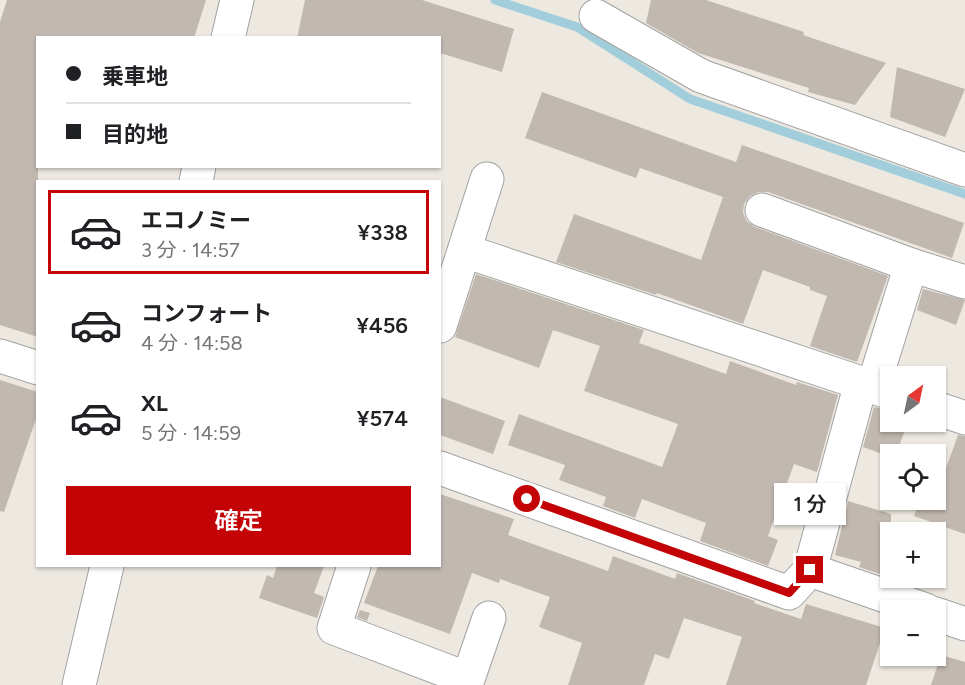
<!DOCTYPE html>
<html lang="ja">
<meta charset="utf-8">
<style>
body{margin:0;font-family:Figtree,"Noto Sans JP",sans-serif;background:#f2f2f2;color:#202124;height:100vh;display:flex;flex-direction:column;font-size:22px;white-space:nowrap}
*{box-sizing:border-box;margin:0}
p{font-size:20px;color:#757577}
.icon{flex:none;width:33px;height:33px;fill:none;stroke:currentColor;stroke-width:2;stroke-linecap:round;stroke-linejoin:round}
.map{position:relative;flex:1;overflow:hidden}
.drawer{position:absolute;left:36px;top:180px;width:405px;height:387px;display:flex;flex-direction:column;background:#fff;border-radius:0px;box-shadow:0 2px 4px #0004}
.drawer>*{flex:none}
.hud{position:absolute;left:36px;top:36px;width:405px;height:132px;border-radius:0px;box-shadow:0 2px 4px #0004;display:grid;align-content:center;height:132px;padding:0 30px;background:#fff}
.needle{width:39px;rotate:33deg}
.controls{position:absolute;left:880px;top:366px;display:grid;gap:12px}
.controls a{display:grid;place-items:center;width:66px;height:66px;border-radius:0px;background:#fff;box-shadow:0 2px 4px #0004;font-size:30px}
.end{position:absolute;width:27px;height:27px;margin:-14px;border:8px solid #c30305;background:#fff;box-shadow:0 0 0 3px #fff}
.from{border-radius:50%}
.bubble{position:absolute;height:42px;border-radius:0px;background:#fff;box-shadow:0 2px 4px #0004;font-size:20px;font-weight:600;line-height:42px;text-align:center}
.hud b{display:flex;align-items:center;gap:21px;height:57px;font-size:22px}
.hud b+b{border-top:2px solid #e0e0e0}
.hud i{width:15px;height:15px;background:#202124}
ul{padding:10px 0 0;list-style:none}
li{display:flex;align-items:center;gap:18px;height:84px;margin:0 12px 9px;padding:0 18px;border:3px solid transparent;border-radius:0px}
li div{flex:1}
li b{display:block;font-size:22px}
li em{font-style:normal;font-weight:600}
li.active{border-color:#c30305}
li>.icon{width:54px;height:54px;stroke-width:1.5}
.button{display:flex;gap:12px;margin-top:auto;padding:12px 30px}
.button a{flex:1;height:69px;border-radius:0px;background:#c30305;color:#fff;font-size:24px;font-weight:600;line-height:69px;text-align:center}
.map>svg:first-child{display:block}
</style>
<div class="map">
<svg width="965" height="685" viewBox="0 0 965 685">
<rect width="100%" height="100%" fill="#ede9e1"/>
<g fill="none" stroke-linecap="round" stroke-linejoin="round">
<path stroke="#a1ceda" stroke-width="9" d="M495,0L577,27L690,99L965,194"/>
</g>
<g fill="#c1b8b0">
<path d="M7,0H206L194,38H38V337L0,325V22Z"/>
<path d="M305,0H422L514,29L502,72L440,53V38H297Z"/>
<path d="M651,0H706L804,32L803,35L886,63L855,105L808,92L809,88L698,53L646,23Z"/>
<path d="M897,67L965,89L945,137L890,117Z"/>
<path d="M542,92L736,162L742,145L964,223L952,258L768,192H758L750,196L744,204L743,213L747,221L755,227L888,276L857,362L810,346L827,296L810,290V287L763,270L743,324L657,293L656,295L556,262L574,214L701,260L723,197L640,168L636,178L525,138Z"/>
<path d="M476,274L644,330L639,343L726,374L730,361L796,385L797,382L838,395L817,472L794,464L768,536L778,540L768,566L700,541L706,523L642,499L635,518L603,506L606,497L559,480L565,465L508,445L519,414L662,467L678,424L584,391L600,346L553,330L539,368L455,337Z"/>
<path d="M923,289L965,300L956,325L917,310Z"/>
<path d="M0,380L38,392V413L4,512L0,511Z"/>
<path d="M440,397L505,421L493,454L440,435Z"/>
<path d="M874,407L891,411V422H908L896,454H891V457L863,447Z"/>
<path d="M958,435L965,436V534L914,516L920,500H936V481L941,482Z"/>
<path d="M440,494L514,519L508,535L608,571L613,556L675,579L677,573L755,601L754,603L801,619L806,604L885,628L866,685H726L742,637L684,618L669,659L655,654L644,685H568L582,643L539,627L550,597L500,579L499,583L472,573L450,634L364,603L378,566H440Z"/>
<path d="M848,501L891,514V561L886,576L859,567L861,562L835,555Z"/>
<path d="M277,566H324L314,593L324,597L317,618L259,598L267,575L273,578Z"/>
<path d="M360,610L370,613L367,621L357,617Z"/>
<path d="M941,655L965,662V685H931Z"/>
</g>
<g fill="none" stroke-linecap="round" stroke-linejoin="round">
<defs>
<g id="minor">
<path d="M596,16L701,76L965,170"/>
<path d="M228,38L237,0"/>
<path d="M196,182L199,166"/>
<path d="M762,210L911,265L965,282"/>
<path d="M465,251L891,393"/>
<path d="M440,326L487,179"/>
<path d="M0,356L38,368"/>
<path d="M873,387L911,265"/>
<path d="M936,408L965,418"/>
<path d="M440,468L789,593L810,570L861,383"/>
<path d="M354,566L334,628L468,679L489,618"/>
<path d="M810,570L926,610"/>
<path d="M936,614L965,624"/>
<path d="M79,685L107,566"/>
</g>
</defs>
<use href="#minor" stroke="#a2a2a2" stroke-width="35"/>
<use href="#minor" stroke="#fff" stroke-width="33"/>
</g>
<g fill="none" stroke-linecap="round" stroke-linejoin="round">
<path stroke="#c30305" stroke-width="8" d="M527,499L789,593L810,570"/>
</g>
</svg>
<div class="controls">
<a><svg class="needle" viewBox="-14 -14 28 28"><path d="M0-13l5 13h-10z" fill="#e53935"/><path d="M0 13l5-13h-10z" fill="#757577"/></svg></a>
<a><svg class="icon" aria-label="locate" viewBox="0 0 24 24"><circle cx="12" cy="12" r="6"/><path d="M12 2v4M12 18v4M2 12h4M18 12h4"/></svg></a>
<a>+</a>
<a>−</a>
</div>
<i class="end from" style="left:527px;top:499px"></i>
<i class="end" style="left:810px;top:570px"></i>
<div class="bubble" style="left:774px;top:483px;width:72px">1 分</div>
<div class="hud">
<b><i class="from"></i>乗車地</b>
<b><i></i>目的地</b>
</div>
<section class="drawer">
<ul>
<li class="active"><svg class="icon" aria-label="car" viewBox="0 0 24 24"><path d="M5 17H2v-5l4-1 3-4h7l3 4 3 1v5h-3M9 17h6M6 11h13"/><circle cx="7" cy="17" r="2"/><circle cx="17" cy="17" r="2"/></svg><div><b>エコノミー</b><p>3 分 · 14:57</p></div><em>¥338</em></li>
<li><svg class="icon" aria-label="car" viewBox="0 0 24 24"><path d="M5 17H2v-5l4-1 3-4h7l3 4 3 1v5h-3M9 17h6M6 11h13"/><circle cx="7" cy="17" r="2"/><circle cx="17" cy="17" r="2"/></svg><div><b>コンフォート</b><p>4 分 · 14:58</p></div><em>¥456</em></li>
<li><svg class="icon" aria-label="car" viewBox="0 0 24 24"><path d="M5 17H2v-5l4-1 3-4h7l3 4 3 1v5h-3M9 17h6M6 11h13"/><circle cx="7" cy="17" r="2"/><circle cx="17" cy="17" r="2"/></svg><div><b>XL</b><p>5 分 · 14:59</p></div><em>¥574</em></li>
</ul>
<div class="button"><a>確定</a></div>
</section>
</div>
